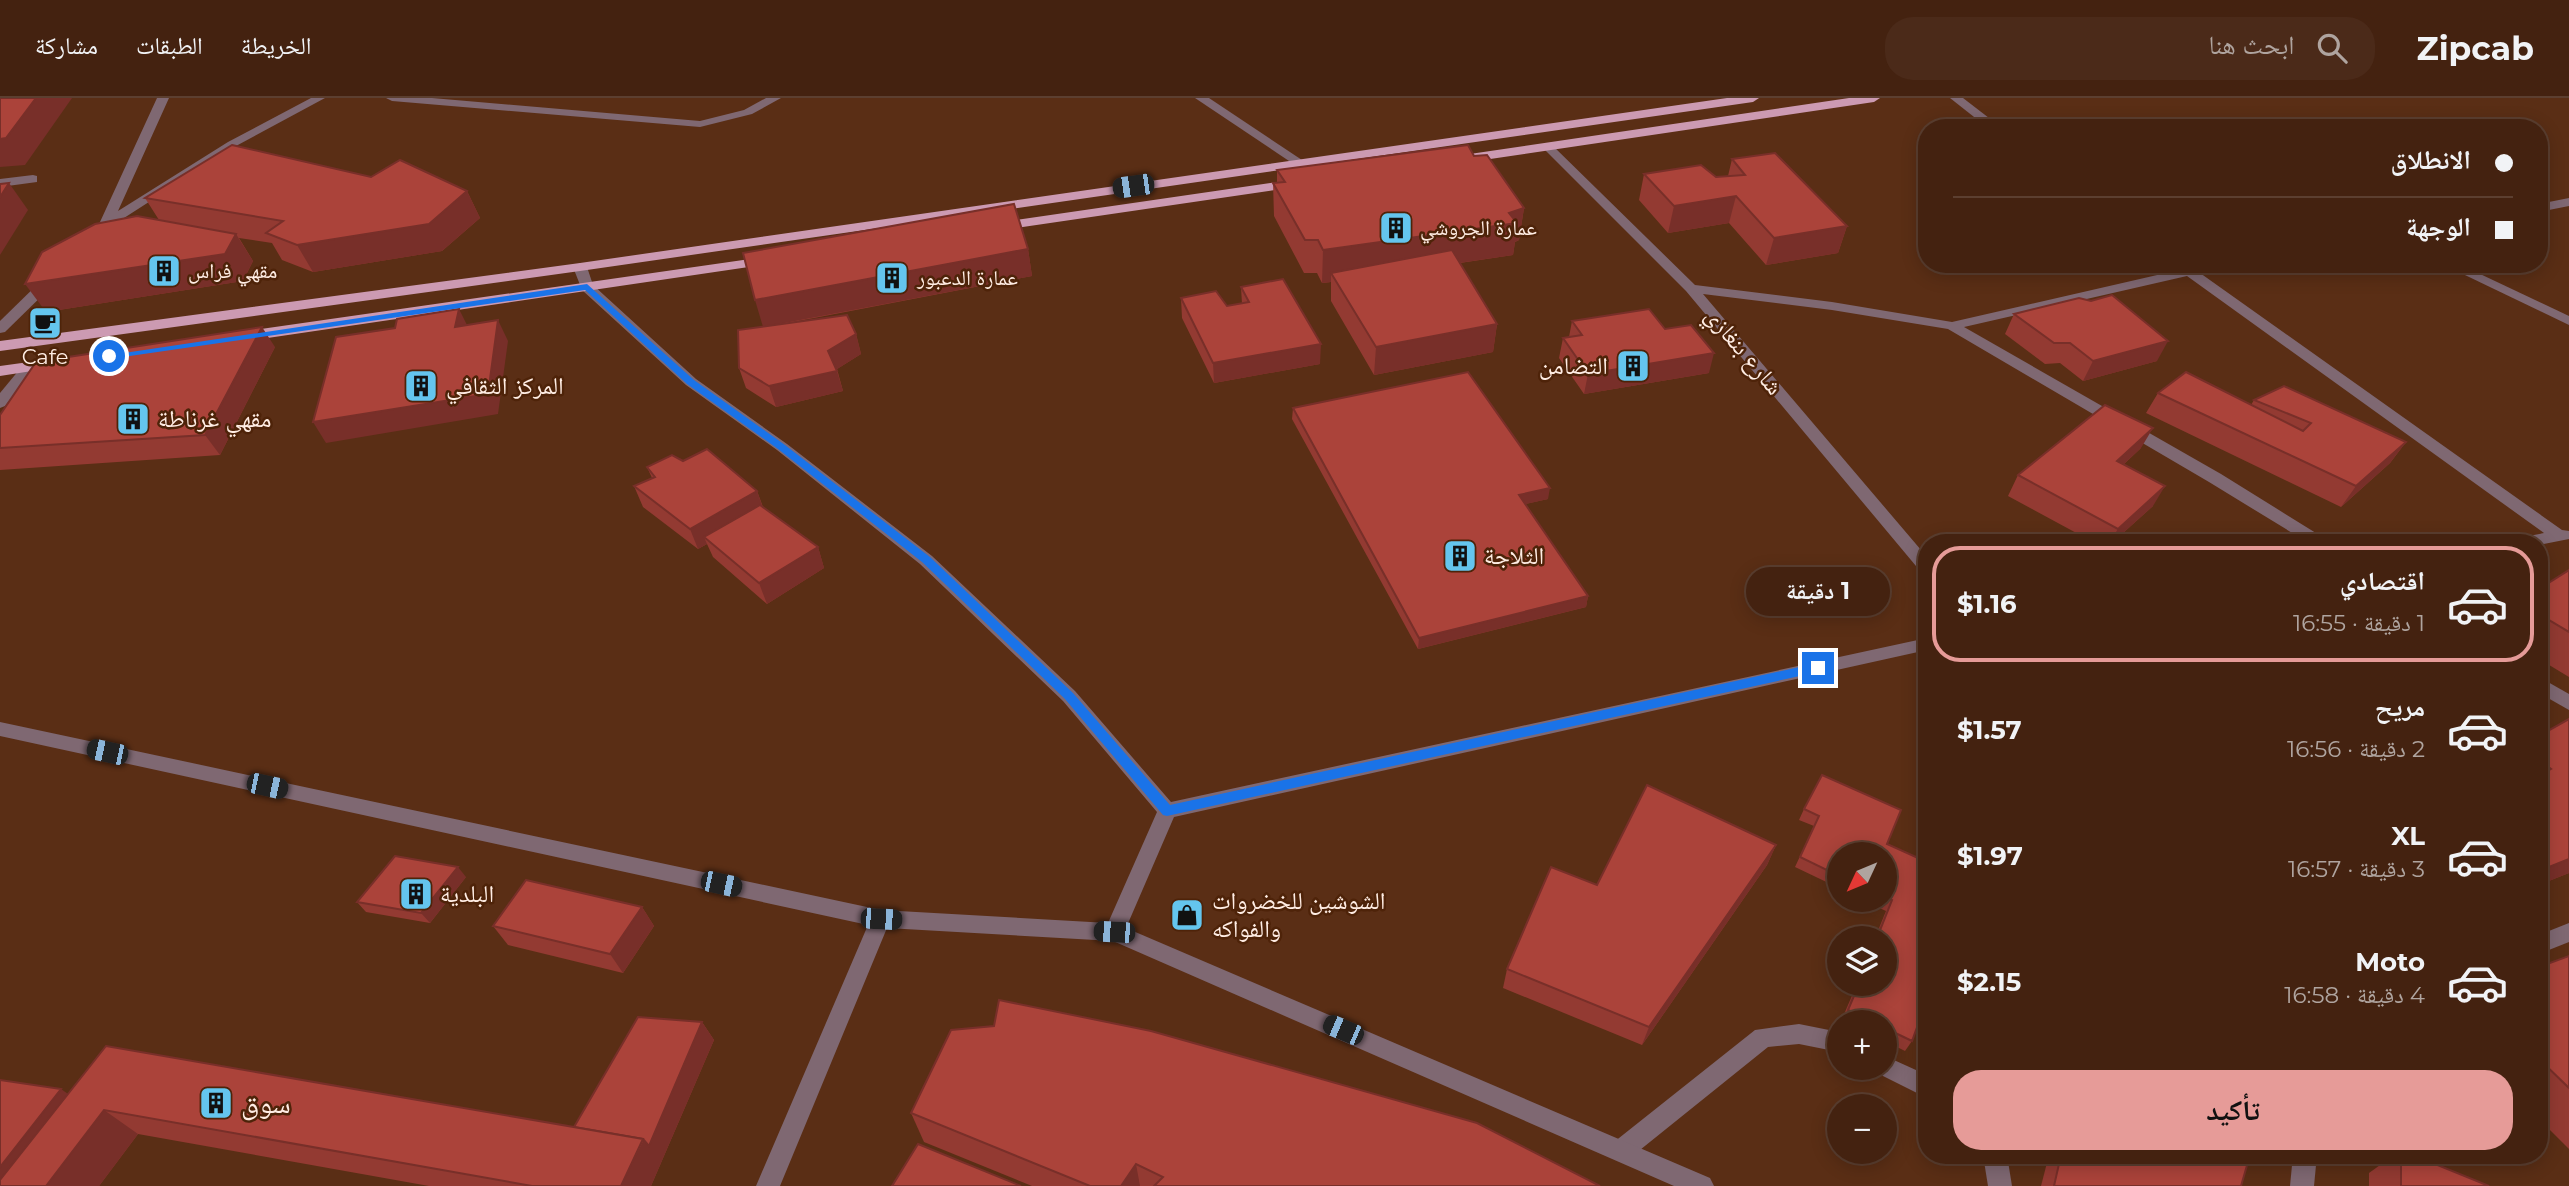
<!DOCTYPE html>
<html lang="ar">
<meta charset="utf-8">
<style>
body{margin:0;font-family:Montserrat,"Noto Naskh Arabic",sans-serif;background:#4b2a19;color:#f1f3f6;direction:rtl;height:100vh;display:flex;flex-direction:column;font-size:26px;white-space:nowrap}
*{box-sizing:border-box;margin:0}
p{font-size:23px;color:#afa49f}
.icon{flex:none;width:38px;height:38px;fill:none;stroke:currentColor;stroke-width:2;stroke-linecap:round;stroke-linejoin:round}
.map{position:relative;flex:1;overflow:hidden;direction:ltr}
.panel{position:absolute;left:1918px;top:436px;width:630px;height:630px;display:flex;flex-direction:column;background:#442210;border-radius:28px;box-shadow:0 4px 18px #0003,0 0 0 2px #5c3f30;direction:rtl}
.panel>*{flex:none}
.top-card{position:absolute;left:1918px;top:21px;width:630px;height:154px;border-radius:28px;box-shadow:0 4px 18px #0003,0 0 0 2px #5c3f30;direction:rtl;display:grid;align-content:center;height:154px;padding:0 35px;background:#442210}
.needle{width:46px;rotate:226deg}
.buttons{position:absolute;left:1827px;top:744px;display:grid;gap:14px}
.buttons a{display:grid;place-items:center;width:70px;height:70px;border-radius:50%;background:#442210;box-shadow:0 4px 18px #0003,0 0 0 2px #5c3f30;font-size:35px}
.end{position:absolute;width:32px;height:32px;margin:-16px;border:9px solid #1a73e8;background:#fff;box-shadow:0 0 0 4px #fff}
.from{border-radius:50%}
.bubble{position:absolute;height:49px;border-radius:24px;background:#442210;box-shadow:0 4px 18px #0003,0 0 0 2px #5c3f30;font-size:23px;font-weight:700;line-height:49px;text-align:center;direction:rtl}
.car{position:absolute;width:21px;height:42px;margin:-21px -10px;border-radius:9px;box-shadow:0 0 5px 2px #0007;background:linear-gradient(#222 24%,#8ab4d8 0 40%,#222 0 76%,#8ab4d8 0 86%,#222 0)}
.top-card b{display:flex;align-items:center;gap:24px;height:66px;font-size:26px}
.top-card b+b{border-top:2px solid #5c3f30}
.top-card i{width:18px;height:18px;background:#f1f3f6}
ul{padding:12px 0 0;list-style:none}
li{display:flex;align-items:center;gap:21px;height:116px;margin:0 14px 10px;padding:0 21px;border:4px solid transparent;border-radius:28px}
li div{flex:1}
li b{display:block;font-size:26px}
li em{font-style:normal;font-weight:700}
li.selected{border-color:#e69b98}
li>.icon{width:63px;height:63px;stroke-width:1.5}
.action{display:flex;gap:14px;margin-top:auto;padding:14px 35px}
.action a{flex:1;height:80px;border-radius:28px;background:#e69b98;color:#111;font-size:28px;font-weight:700;line-height:80px;text-align:center}
header{display:flex;align-items:center;gap:42px;box-sizing:border-box;height:98px;padding:0 35px;background:#442210;border-bottom:2px solid #5c3f30}
header strong{font-size:33px}
nav{display:flex;gap:38px;margin-inline-start:auto;font-size:24px}
.search{width:490px;height:63px;background:#4b2a19;display:flex;align-items:center;gap:18px;box-sizing:border-box;padding:0 24px;border-radius:28px;color:#afa49f;font-size:26px}
.map>svg:first-child{display:block}
</style>
<header>
<strong>Zipcab</strong>
<div class="search"><svg class="icon" aria-label="search" viewBox="0 0 24 24"><circle cx="10" cy="10" r="6"/><path d="M15 15l6 6"/></svg>ابحث هنا</div>
<nav><a>الخريطة</a><a>الطبقات</a><a>مشاركة</a></nav>
</header>
<div class="map">
<svg width="2569" height="1088" viewBox="0 0 2569 1088">
<rect width="100%" height="100%" fill="#5a2e15"/>
<g fill="none" stroke-linecap="round" stroke-linejoin="round">
<g fill="#7f6872" fill-rule="evenodd">
<path d="M33,77L37,78V84L0,89V81Z"/>
<path d="M1799,926L1839,934V954L1799,946L1768,949L1630,1060L1622,1063L1614,1060L1610,1052L1614,1044L1755,932Z"/>
<path d="M1885,958L1927,977V1000L1877,975L1874,970H1885Z"/>
<path d="M1983,1057H2007L2012,1088H1988Z"/>
</g>
<g fill="#7f6872" fill-rule="evenodd">
<path d="M157,0H169L118,113L228,44L311,0H325L236,48L110,129L97,143H87V137L100,124Z"/>
<path d="M386,0H432L700,23L744,12L766,0H781L752,16L700,29L392,3Z"/>
<path d="M1195,0H1209L1305,64L1295,67Z"/>
<path d="M1950,0H1963L2002,30H1988Z"/>
<path d="M1544,47H1552L1695,187L1832,204L1952,224L2179,172L2173,166H2188L2192,169L2229,166L2200,175L2562,432L2569,433V441L2539,447V444H2516L2518,440L2544,435L2187,178L1964,229L2221,376L2324,440L2326,444H2307L2209,384L1948,231L1832,212L1703,196L1927,459V476L1921,474L1686,193L1544,51Z"/>
<path d="M2569,100V108L2539,114V106Z"/>
<path d="M580,165L587,169L593,187L696,281L787,346L932,458L1075,593L1171,704L1927,540V552L1174,719L1126,830L1710,1080L1714,1088H1674L1113,843L887,830L780,1088H756L868,827L0,638V624L881,812L1108,825L1157,714L1063,603L920,466L777,352L686,287L582,192L573,169Z"/>
<path d="M2442,166H2459L2569,218V227Z"/>
<path d="M50,178L55,179V185L5,234L0,235V223L45,179Z"/>
<path d="M29,265L36,269L5,308L0,310V295L24,266Z"/>
<path d="M2539,579L2569,596V612L2539,595Z"/>
<path d="M2569,825V844L2539,856V837Z"/>
<path d="M2293,1057H2317L2314,1088H2290Z"/>
</g>
<g fill="#cc9ab2" fill-rule="evenodd">
<path d="M1727,0H1759L1753,4L580,173L0,253V243L580,165Z"/>
<path d="M1849,0H1880L1874,4L1463,65L1456,61L1463,57Z"/>
<path d="M1298,81L1305,85L1303,88L995,133L988,129L995,125Z"/>
<path d="M771,158L778,162L776,165L240,244L232,239L240,234Z"/>
<path d="M58,260L66,265L64,268L0,278V268Z"/>
</g>
</g>
<g fill="#933a32">
<path d="M1474,58L1524,110L1519,142L1515,144L1513,157L1460,165L1497,226L1493,254L1374,277L1331,203V184L1322,185L1317,175H1304L1274,118L1273,85H1277V72Z"/>
<path d="M1732,61L1847,128L1838,155L1766,167L1729,125L1668,135L1639,102L1644,76L1716,79L1728,78Z"/>
<path d="M371,79L467,93L480,120L442,153L313,174L282,162L272,145L239,140L253,163L243,183L46,214L159,122L145,100Z"/>
<path d="M1028,151L1032,178L788,225L856,236L861,256L837,271L843,293L776,309L746,290L739,270L763,228Z"/>
<path d="M1241,189L1320,266L1214,285L1182,220L1181,200L1227,208L1242,206Z"/>
<path d="M2014,216L2157,263L2083,283L2060,265L2045,266L2005,236Z"/>
<path d="M1572,223L1665,231L1709,275L1584,296L1559,260L1563,240L1569,239Z"/>
<path d="M275,249L220,357L0,372V317Z"/>
<path d="M2158,295L2251,307L2254,302L2406,344L2390,365L2341,409L2146,315Z"/>
<path d="M1293,310L1548,401L1525,406L1588,498L1586,509L1418,551L1292,321Z"/>
<path d="M2141,350L2124,366L2153,408L2113,444H2093L2008,398L2018,377Z"/>
<path d="M683,363L757,393L763,409L818,449L824,470L767,506L713,459L707,446L698,451L643,409L634,388L652,380L647,369Z"/>
<path d="M2569,472V579L2539,561V491Z"/>
<path d="M2569,621V775L2539,787V638Z"/>
<path d="M1804,711L1887,746L1912,943L1905,953L1885,943V924H1848L1842,921L1857,886H1885V840H1875L1886,813L1862,802H1885V756H1839V790L1795,769L1814,728L1799,722Z"/>
<path d="M1776,747L1767,767L1642,947L1503,890L1507,871L1597,787Z"/>
<path d="M466,779L430,825L366,814L357,804Z"/>
<path d="M642,809L654,828L623,875L508,847L493,828Z"/>
<path d="M2569,858V1051L2539,1021V869Z"/>
<path d="M702,924L714,942L651,1088H429L138,1036L99,1088H0L68,996L574,1029Z"/>
<path d="M911,1015L1600,1088H1032L924,1044Z"/>
<path d="M2049,1057H2250L2241,1088H2041Z"/>
<path d="M2394,1057H2413L2489,1088H2369V1075Z"/>
</g>
<g fill="#782f29">
<path d="M36,0H72L25,67L0,69V41Z"/>
<path d="M9,85L28,112L0,157V99Z"/>
<path d="M467,93L480,120L442,153L313,174L297,147Z"/>
<path d="M1736,98L1729,125L1668,135L1674,108Z"/>
<path d="M1524,110L1519,142L1515,144L1513,157L1336,183L1331,175V184L1322,185L1323,152L1509,115Z"/>
<path d="M1847,128L1838,155L1766,167L1774,140Z"/>
<path d="M236,136L253,163L243,183L46,214L25,186Z"/>
<path d="M1028,151L1032,178L763,229L755,202Z"/>
<path d="M459,211L469,231L455,229Z"/>
<path d="M498,222L508,243L498,316L326,345L313,324Z"/>
<path d="M1497,226L1493,254L1374,277L1376,249Z"/>
<path d="M262,229L275,249L220,357L205,337Z"/>
<path d="M856,236L861,256L834,273L828,253Z"/>
<path d="M2168,243L2157,263L2083,283L2093,263Z"/>
<path d="M1321,246L1320,266L1214,285L1213,265Z"/>
<path d="M1714,255L1709,275L1584,296L1588,276Z"/>
<path d="M837,273L843,293L776,309L769,288Z"/>
<path d="M2153,330L2141,350L2106,383L2117,363Z"/>
<path d="M2406,344L2390,365L2341,409L2356,388Z"/>
<path d="M2165,388L2153,408L2113,444H2109L2118,431Z"/>
<path d="M1550,390L1548,401L1518,408L1519,397Z"/>
<path d="M757,393L764,413L704,439L707,446L698,451L690,431Z"/>
<path d="M818,449L824,470L767,506L759,485Z"/>
<path d="M1588,498L1586,509L1418,551L1419,540Z"/>
<path d="M1776,747L1767,767L1642,947L1649,929Z"/>
<path d="M2569,761V775L2539,787V773Z"/>
<path d="M458,769L466,779L430,825L421,815Z"/>
<path d="M642,809L654,828L623,875L610,856Z"/>
<path d="M702,924L714,942L651,1088H621Z"/>
<path d="M61,991L95,1015L0,1088V1069Z"/>
<path d="M104,1012L138,1036L99,1088H46Z"/>
<path d="M1136,1066L1140,1088H1121Z"/>
</g>
<g fill="#ab433a" stroke="#782f29" stroke-width="2">
<path d="M0,0H36L6,40L0,41Z"/>
<path d="M232,47L371,79L400,62L467,93L429,126L297,147L266,135L283,123L145,100Z"/>
<path d="M1468,47L1474,58L1487,57L1524,110L1509,115L1517,125L1323,152L1318,142H1305L1273,85L1285,84L1277,72Z"/>
<path d="M1775,55L1847,128L1774,140L1736,98L1674,108L1644,76L1701,67L1716,79L1745,77L1732,61Z"/>
<path d="M9,85L0,99V86Z"/>
<path d="M1014,106L1028,151L755,202L743,155Z"/>
<path d="M137,118L236,136L225,156L25,186L42,154L95,126Z"/>
<path d="M1452,152L1497,226L1376,249L1331,175Z"/>
<path d="M1283,181L1321,246L1213,265L1181,200L1216,193L1227,208L1249,204L1241,189Z"/>
<path d="M2112,197L2168,243L2093,263L2070,245H2054L2014,216L2079,200L2091,203Z"/>
<path d="M459,211L455,229L498,222L488,296L313,324L336,239L395,230L397,221Z"/>
<path d="M1649,211L1665,231L1691,227L1714,255L1588,276L1563,240L1582,237L1572,223Z"/>
<path d="M847,217L856,236L828,253L837,273L769,288L739,270L738,232Z"/>
<path d="M262,229L205,337L0,350V317L36,264Z"/>
<path d="M1468,274L1550,390L1519,397L1588,498L1419,540L1293,310Z"/>
<path d="M2186,274L2303,333L2311,325L2254,302L2284,288L2406,344L2356,388L2158,295Z"/>
<path d="M2105,307L2153,330L2117,363L2165,388L2118,431L2018,377Z"/>
<path d="M707,351L757,393L690,431L634,388L655,379L647,369L672,357L683,363Z"/>
<path d="M760,407L818,449L759,485L704,439Z"/>
<path d="M2569,472V534L2539,516V491Z"/>
<path d="M2569,621V761L2539,773V678L2551,671L2539,662V638Z"/>
<path d="M1822,677L1901,712L1887,746L1927,764V902L1912,943L1885,930V924H1873L1848,912L1859,886H1885V840H1877L1892,802L1885,799V756H1839V778L1800,759L1819,718L1804,711Z"/>
<path d="M1647,687L1776,747L1649,929L1507,871L1551,769L1597,787Z"/>
<path d="M395,758L458,769L421,815L357,804Z"/>
<path d="M526,782L642,809L610,856L493,828Z"/>
<path d="M2569,858V990L2539,961V869Z"/>
<path d="M999,902L1151,933L1477,1025L1600,1088H1154L1163,1079L1136,1066L1121,1088H1090L911,1015L951,932L994,928Z"/>
<path d="M638,919L702,924L649,1048L643,1041L574,1029Z"/>
<path d="M106,948L643,1041L621,1088H532L104,1012L46,1088H0V1082Z"/>
<path d="M0,982L61,991L0,1069Z"/>
<path d="M918,1046L1021,1088H892Z"/>
<path d="M2061,1057H2250L2241,1088H2054Z"/>
<path d="M2401,1057H2413L2489,1088H2401Z"/>
</g>
<path fill="#1a73e8" d="M587,186L694,282L785,347L930,459L1073,595L1170,707L1818,565L1824,570L1818,574L1167,718L1163,717L1065,601L922,464L778,351L687,286L585,192L109,261L104,258Z"/>
<defs>
<symbol id="building-square" viewBox="-11 -11 22 22"><rect x="-9" y="-9" width="18" height="18" rx="4" fill="#64c5ee" stroke="#4e2309"/><path d="M-4-6H4V6H1V3H-1V6H-4ZM-2.5-4.3h1.7v1.8h-1.7ZM.8-4.3h1.7v1.8H.8ZM-2.5-1h1.7V.8h-1.7ZM.8-1h1.7V.8H.8Z" fill="#111"/></symbol>
<symbol id="cafe-square" viewBox="-11 -11 22 22"><rect x="-9" y="-9" width="18" height="18" rx="4" fill="#64c5ee" stroke="#4e2309"/><path d="M-5.5-4.5H6V0H3Q3 3.5 0 3.5H-2.5Q-5.5 3.5-5.5 0ZM3-3.2v2h1.7v-2ZM-6 4.5H4V6H-6Z" fill="#111"/></symbol>
<symbol id="shop-square" viewBox="-11 -11 22 22"><rect x="-9" y="-9" width="18" height="18" rx="4" fill="#64c5ee" stroke="#4e2309"/><path d="M-5-2.5h2.3a2.7 3.5 0 0 1 5.4 0H5L5.5 6h-11ZM-1.5-2.5h3a1.5 2.3 0 0 0-3 0Z" fill="#111"/></symbol>
</defs>
<g fill-rule="evenodd">
<use href="#building-square" x="1377" y="111" width="38" height="38"/>
<use href="#building-square" x="145" y="154" width="38" height="38"/>
<use href="#building-square" x="873" y="161" width="38" height="38"/>
<use href="#cafe-square" x="26" y="206" width="38" height="38"/>
<use href="#building-square" x="1614" y="249" width="38" height="38"/>
<use href="#building-square" x="402" y="269" width="38" height="38"/>
<use href="#building-square" x="114" y="302" width="38" height="38"/>
<use href="#building-square" x="1441" y="439" width="38" height="38"/>
<use href="#building-square" x="397" y="777" width="38" height="38"/>
<use href="#shop-square" x="1168" y="798" width="38" height="38"/>
<use href="#building-square" x="197" y="986" width="38" height="38"/>
</g>
<g text-anchor="middle" stroke-width="5" stroke-linejoin="round" paint-order="stroke">
<g font-size="21" fill="#ffede4" stroke="#4e2309" text-anchor="start">
<text x="1420" y="137">عمارة الجروشي</text>
<text x="188" y="180">مقهي فراس</text>
<text x="917" y="187">عمارة الدعبور</text>
<text x="45" y="266" text-anchor="middle">Cafe</text>
</g>
<g font-size="24" fill="#ffede4" stroke="#4e2309">
<text transform="translate(1744 253) rotate(50)" y="8">شارع بنغازي</text>
</g>
<g font-size="24" fill="#ffede4" stroke="#4e2309" text-anchor="start">
<text x="1608" y="276" text-anchor="end">التضامن</text>
<text x="446" y="296">المركز الثقافي</text>
<text x="158" y="329">مقهي غرناطة</text>
<text x="1484" y="466">الثلاجة</text>
<text x="440" y="804">البلدية</text>
<text x="1212" y="811">الشوشين للخضروات<tspan x="1212" dy="28">والفواكه</tspan></text>
</g>
<g font-size="28" fill="#ffede4" stroke="#4e2309" text-anchor="start">
<text x="241" y="1015">سوق</text>
</g>
</g>
</svg>
<div class="buttons">
<a><svg class="needle" viewBox="-14 -14 28 28"><path d="M0-13l5 13h-10z" fill="#e53935"/><path d="M0 13l5-13h-10z" fill="#afa49f"/></svg></a>
<a><svg class="icon" aria-label="layers" viewBox="0 0 24 24"><path d="M12 4l9 5-9 5-9-5zM3 14l9 5 9-5"/></svg></a>
<a>+</a>
<a>−</a>
</div>
<i class="end from" style="left:109px;top:258px"></i>
<i class="end" style="left:1818px;top:570px"></i>
<div class="bubble" style="left:1746px;top:469px;width:144px">1 دقيقة</div>
<i class="car" style="left:1133px;top:88px;rotate:262deg"></i>
<i class="car" style="left:107px;top:654px;rotate:282deg"></i>
<i class="car" style="left:267px;top:688px;rotate:102deg"></i>
<i class="car" style="left:721px;top:786px;rotate:102deg"></i>
<i class="car" style="left:881px;top:821px;rotate:93deg"></i>
<i class="car" style="left:1114px;top:834px;rotate:273deg"></i>
<i class="car" style="left:1343px;top:932px;rotate:293deg"></i>
<div class="top-card">
<b><i class="from"></i>الانطلاق</b>
<b><i></i>الوجهة</b>
</div>
<section class="panel">
<ul>
<li class="selected"><svg class="icon" aria-label="car" viewBox="0 0 24 24"><path d="M5 17H2v-5l4-1 3-4h7l3 4 3 1v5h-3M9 17h6M6 11h13"/><circle cx="7" cy="17" r="2"/><circle cx="17" cy="17" r="2"/></svg><div><b>اقتصادي</b><p>1 دقيقة · 16:55</p></div><em>$1.16</em></li>
<li><svg class="icon" aria-label="car" viewBox="0 0 24 24"><path d="M5 17H2v-5l4-1 3-4h7l3 4 3 1v5h-3M9 17h6M6 11h13"/><circle cx="7" cy="17" r="2"/><circle cx="17" cy="17" r="2"/></svg><div><b>مريح</b><p>2 دقيقة · 16:56</p></div><em>$1.57</em></li>
<li><svg class="icon" aria-label="car" viewBox="0 0 24 24"><path d="M5 17H2v-5l4-1 3-4h7l3 4 3 1v5h-3M9 17h6M6 11h13"/><circle cx="7" cy="17" r="2"/><circle cx="17" cy="17" r="2"/></svg><div><b>XL</b><p>3 دقيقة · 16:57</p></div><em>$1.97</em></li>
<li><svg class="icon" aria-label="car" viewBox="0 0 24 24"><path d="M5 17H2v-5l4-1 3-4h7l3 4 3 1v5h-3M9 17h6M6 11h13"/><circle cx="7" cy="17" r="2"/><circle cx="17" cy="17" r="2"/></svg><div><b>Moto</b><p>4 دقيقة · 16:58</p></div><em>$2.15</em></li>
</ul>
<div class="action"><a>تأكيد</a></div>
</section>
</div>
